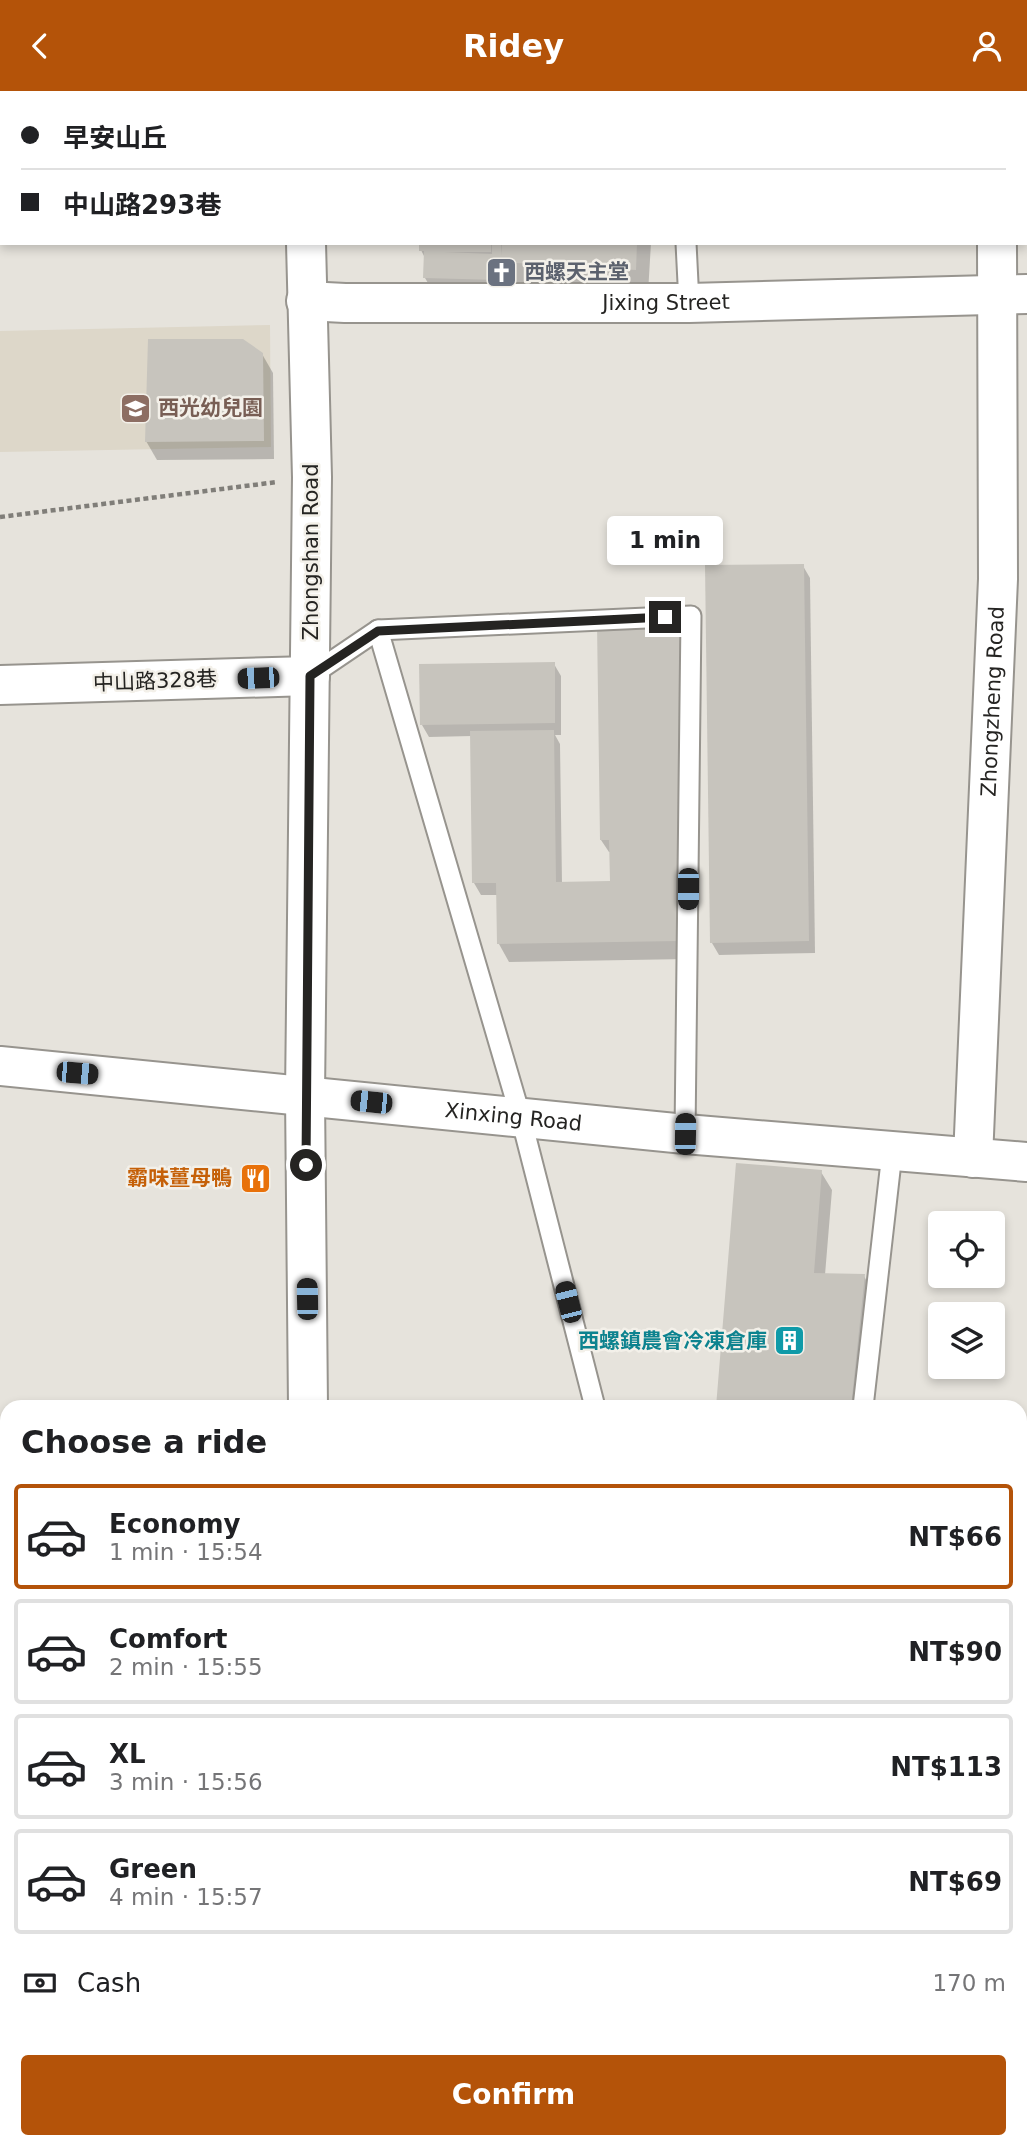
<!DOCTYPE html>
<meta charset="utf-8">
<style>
body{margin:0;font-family:"DejaVu Sans","Noto Sans TC",sans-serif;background:#f2f2f2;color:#202124;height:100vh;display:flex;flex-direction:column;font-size:26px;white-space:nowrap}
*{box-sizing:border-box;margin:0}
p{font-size:23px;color:#757577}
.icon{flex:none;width:38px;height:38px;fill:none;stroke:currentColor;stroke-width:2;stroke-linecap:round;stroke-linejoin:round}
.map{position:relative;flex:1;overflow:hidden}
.panel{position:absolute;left:0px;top:1309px;width:1027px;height:749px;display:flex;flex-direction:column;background:#fff;border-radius:21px 21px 0 0;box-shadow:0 4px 10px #0003}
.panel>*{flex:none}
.hud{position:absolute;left:0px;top:0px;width:1027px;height:154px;box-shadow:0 4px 10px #0003;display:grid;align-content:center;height:154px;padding:0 21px;background:#fff}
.buttons{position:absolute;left:928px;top:1120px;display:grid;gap:14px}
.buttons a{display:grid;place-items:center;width:77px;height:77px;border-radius:7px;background:#fff;box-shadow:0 4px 10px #0003;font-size:35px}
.end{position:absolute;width:32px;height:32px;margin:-16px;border:9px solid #252422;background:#fff;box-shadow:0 0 0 4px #fff}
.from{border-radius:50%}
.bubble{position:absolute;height:49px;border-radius:7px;background:#fff;box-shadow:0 4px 10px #0003;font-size:23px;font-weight:700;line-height:49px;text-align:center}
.car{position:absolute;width:21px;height:42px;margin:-21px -10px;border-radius:9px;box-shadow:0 0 5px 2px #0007;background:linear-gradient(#222 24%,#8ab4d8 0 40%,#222 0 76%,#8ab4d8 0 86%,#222 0)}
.hud b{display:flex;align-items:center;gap:24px;height:66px;font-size:26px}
.hud b+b{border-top:2px solid #e0e0e0}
.hud i{width:18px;height:18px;background:#202124}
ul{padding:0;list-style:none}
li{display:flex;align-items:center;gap:21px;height:105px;margin:0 14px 10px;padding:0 7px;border:4px solid #e0e0e0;border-radius:7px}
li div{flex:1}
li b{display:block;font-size:26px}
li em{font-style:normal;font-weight:700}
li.active{border-color:#b45309}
li>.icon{width:63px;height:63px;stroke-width:1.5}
h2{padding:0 21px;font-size:32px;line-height:84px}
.pay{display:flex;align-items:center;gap:18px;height:77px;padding:0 21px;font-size:26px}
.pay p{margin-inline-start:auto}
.primary-button{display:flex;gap:14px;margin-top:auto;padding:14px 21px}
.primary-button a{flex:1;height:80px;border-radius:7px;background:#b45309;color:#fff;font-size:28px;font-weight:700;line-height:80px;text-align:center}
header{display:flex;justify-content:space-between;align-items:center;height:91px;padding:0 21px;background:#b45309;color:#fff;font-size:32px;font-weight:700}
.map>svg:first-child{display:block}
</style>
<header><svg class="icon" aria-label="back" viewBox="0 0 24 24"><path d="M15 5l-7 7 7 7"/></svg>Ridey<svg class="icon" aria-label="person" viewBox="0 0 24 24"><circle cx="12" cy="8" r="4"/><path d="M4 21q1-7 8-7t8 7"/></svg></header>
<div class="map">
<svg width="1027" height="2058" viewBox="0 0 1027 2058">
<rect width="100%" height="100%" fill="#e6e3dc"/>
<path fill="#ddd7c9" d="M270,234L271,356L0,361V240Z"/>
<g fill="#0003">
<path d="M421,152H651L648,202L516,195L503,171L502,194L428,192L425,187V167L421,159Z"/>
<path d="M262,263L273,282L274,368L157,369L146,350Z"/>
<path d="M803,475L810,487L815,862L719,864L712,852Z"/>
<path d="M684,532L688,868L509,871L499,853L498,804H481L474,792L472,645L429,646L422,634L554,573L561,585V644H555L560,653L562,792L611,791V761H609L601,749Z"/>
<path d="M821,1081L832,1099L825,1184L864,1185L874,1204L863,1316H718Z"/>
</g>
<g fill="#c7c4bd">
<path d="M419,152H491V161H444L492,163V152H501V165L502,152H637L636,179L500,171V189L423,187L424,160H419Z"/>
<path d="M148,248H243L263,262L264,350L145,351Z"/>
<path d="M804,473L809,850L710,852L705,474Z"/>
<path d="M685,530L688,789H678L679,850L497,853L496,792H472L470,640L554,639L556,791L610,790L609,749H600L597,532Z"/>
<path d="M555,571V632L420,634L419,573Z"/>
<path d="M736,1072L822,1079L814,1182L865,1183L851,1316H716Z"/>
</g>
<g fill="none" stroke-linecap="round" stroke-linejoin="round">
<defs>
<g id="service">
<path d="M679,0V2"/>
<path d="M686,152L689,212"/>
<path d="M378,539L521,1027L595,1316"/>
<path d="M310,585L378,539L691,525L685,1043"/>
<path d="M863,1316L892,1062"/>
</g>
<g id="minor">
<path d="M305,0V2"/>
<path d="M999,2V0"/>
<path d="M306,152L312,386L305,1004L308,1316"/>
<path id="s1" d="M306,210L345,212H689L1027,203"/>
<path d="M0,594L310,585"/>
<path id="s2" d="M973,1067L998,488L997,152"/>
<path d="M0,1949H7"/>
<path d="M1020,1958H1027"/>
<path d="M0,2016L7,2017"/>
<path d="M1020,2026H1027"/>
<path d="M319,2051V2058"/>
</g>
<g id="tertiary">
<path id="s3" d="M0,975L685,1043L1027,1071"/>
</g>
</defs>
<use href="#service" stroke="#97948e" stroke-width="23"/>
<use href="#minor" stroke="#97948e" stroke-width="42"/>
<use href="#tertiary" stroke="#97948e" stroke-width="42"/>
<g stroke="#807e79" stroke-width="4.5" stroke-dasharray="5 3.5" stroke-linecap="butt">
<path d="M0,426L277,391"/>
<path d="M809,2051L811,2058"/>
</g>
<use href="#service" stroke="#fff" stroke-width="19"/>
<use href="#minor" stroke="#fff" stroke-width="38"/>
<use href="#tertiary" stroke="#fff" stroke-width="38"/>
</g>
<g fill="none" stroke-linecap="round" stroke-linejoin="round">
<path stroke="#252422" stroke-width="9" d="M306,1074L310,585L378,540L665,526"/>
</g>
<defs>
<symbol id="church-square" viewBox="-11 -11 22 22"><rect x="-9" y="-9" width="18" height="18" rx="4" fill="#6b7280" stroke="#f3f0e9"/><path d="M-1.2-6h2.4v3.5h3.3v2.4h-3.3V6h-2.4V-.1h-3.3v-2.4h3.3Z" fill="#fff"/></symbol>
<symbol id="school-square" viewBox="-11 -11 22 22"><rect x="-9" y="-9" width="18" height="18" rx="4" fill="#8d6e63" stroke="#f3f0e9"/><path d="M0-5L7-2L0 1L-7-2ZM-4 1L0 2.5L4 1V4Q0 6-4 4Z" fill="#fff"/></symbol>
<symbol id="restaurant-square" viewBox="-11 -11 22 22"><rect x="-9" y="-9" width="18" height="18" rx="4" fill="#e8710a" stroke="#f3f0e9"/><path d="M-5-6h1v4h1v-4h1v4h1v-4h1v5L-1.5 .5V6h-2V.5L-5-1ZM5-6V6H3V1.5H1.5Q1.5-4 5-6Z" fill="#fff"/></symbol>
<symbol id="building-square" viewBox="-11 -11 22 22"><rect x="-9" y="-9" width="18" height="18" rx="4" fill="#0f9aa8" stroke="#f3f0e9"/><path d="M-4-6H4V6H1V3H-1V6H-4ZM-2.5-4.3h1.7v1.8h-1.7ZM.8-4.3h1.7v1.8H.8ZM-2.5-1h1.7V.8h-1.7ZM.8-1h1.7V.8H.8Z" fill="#fff"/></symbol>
</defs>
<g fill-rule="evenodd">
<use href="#church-square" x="484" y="164" width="35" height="35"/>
<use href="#school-square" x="118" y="300" width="35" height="35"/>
<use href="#restaurant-square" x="238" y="1070" width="35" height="35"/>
<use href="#building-square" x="772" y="1232" width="35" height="35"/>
</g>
<g text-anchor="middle" stroke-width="5" stroke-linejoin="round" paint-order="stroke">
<g font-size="21" font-weight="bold" fill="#5b616d" stroke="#f3f0e9" text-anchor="start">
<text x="524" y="188">西螺天主堂</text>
</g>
<g font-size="21" fill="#252422" stroke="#f3f0e9">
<text dy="7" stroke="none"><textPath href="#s1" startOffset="360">Jixing Street</textPath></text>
<text transform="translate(311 461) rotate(-90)" y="7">Zhongshan Road</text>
<text transform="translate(155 590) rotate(-2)" y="7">中山路328巷</text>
<text dy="7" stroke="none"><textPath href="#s2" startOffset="457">Zhongzheng Road</textPath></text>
<text dy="7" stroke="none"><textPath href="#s3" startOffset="516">Xinxing Road</textPath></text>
</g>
<g font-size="21" font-weight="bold" fill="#785e54" stroke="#f3f0e9" text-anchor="start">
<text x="158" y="324">西光幼兒園</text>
</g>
<g font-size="21" font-weight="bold" fill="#c56008" stroke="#f3f0e9" text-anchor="end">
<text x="232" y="1094">霸味薑母鴨</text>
</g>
<g font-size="21" font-weight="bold" fill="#0d838f" stroke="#f3f0e9" text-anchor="end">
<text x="767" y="1257">西螺鎮農會冷凍倉庫</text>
</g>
</g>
</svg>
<div class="buttons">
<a><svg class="icon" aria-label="locate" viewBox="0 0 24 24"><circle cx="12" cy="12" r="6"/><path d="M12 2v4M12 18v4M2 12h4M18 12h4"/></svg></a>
<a><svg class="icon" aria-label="layers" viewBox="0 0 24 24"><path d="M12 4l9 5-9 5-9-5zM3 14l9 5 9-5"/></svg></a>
</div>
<i class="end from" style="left:306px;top:1074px"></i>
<i class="end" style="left:665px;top:526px"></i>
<div class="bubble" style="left:607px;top:425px;width:116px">1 min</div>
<i class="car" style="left:258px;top:587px;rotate:268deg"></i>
<i class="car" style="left:688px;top:798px;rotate:180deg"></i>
<i class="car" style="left:77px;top:982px;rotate:95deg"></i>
<i class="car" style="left:371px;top:1011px;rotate:276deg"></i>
<i class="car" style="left:685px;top:1043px;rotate:1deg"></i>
<i class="car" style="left:307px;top:1208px;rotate:359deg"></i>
<i class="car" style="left:568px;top:1211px;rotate:346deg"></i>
<div class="hud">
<b><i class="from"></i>早安山丘</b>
<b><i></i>中山路293巷</b>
</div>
<section class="panel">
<h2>Choose a ride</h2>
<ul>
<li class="active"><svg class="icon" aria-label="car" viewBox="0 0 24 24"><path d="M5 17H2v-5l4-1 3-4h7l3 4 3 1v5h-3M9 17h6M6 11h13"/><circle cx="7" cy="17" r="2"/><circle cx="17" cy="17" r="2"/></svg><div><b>Economy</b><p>1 min · 15:54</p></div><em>NT$66</em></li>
<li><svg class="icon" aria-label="car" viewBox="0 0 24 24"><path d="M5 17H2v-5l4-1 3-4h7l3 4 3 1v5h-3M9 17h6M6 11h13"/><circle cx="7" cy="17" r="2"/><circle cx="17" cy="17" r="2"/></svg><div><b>Comfort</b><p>2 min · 15:55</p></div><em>NT$90</em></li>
<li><svg class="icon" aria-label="car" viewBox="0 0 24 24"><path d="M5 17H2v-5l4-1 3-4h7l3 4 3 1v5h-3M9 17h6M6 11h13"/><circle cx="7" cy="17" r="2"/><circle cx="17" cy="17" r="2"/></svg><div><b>XL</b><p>3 min · 15:56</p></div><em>NT$113</em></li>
<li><svg class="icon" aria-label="car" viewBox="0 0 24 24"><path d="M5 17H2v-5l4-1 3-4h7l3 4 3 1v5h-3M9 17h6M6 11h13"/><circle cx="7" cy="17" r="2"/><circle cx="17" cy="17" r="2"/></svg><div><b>Green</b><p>4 min · 15:57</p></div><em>NT$69</em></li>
</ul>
<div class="pay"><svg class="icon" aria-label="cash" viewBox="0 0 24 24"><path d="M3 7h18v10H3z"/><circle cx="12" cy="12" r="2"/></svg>Cash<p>170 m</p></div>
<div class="primary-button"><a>Confirm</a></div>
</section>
</div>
